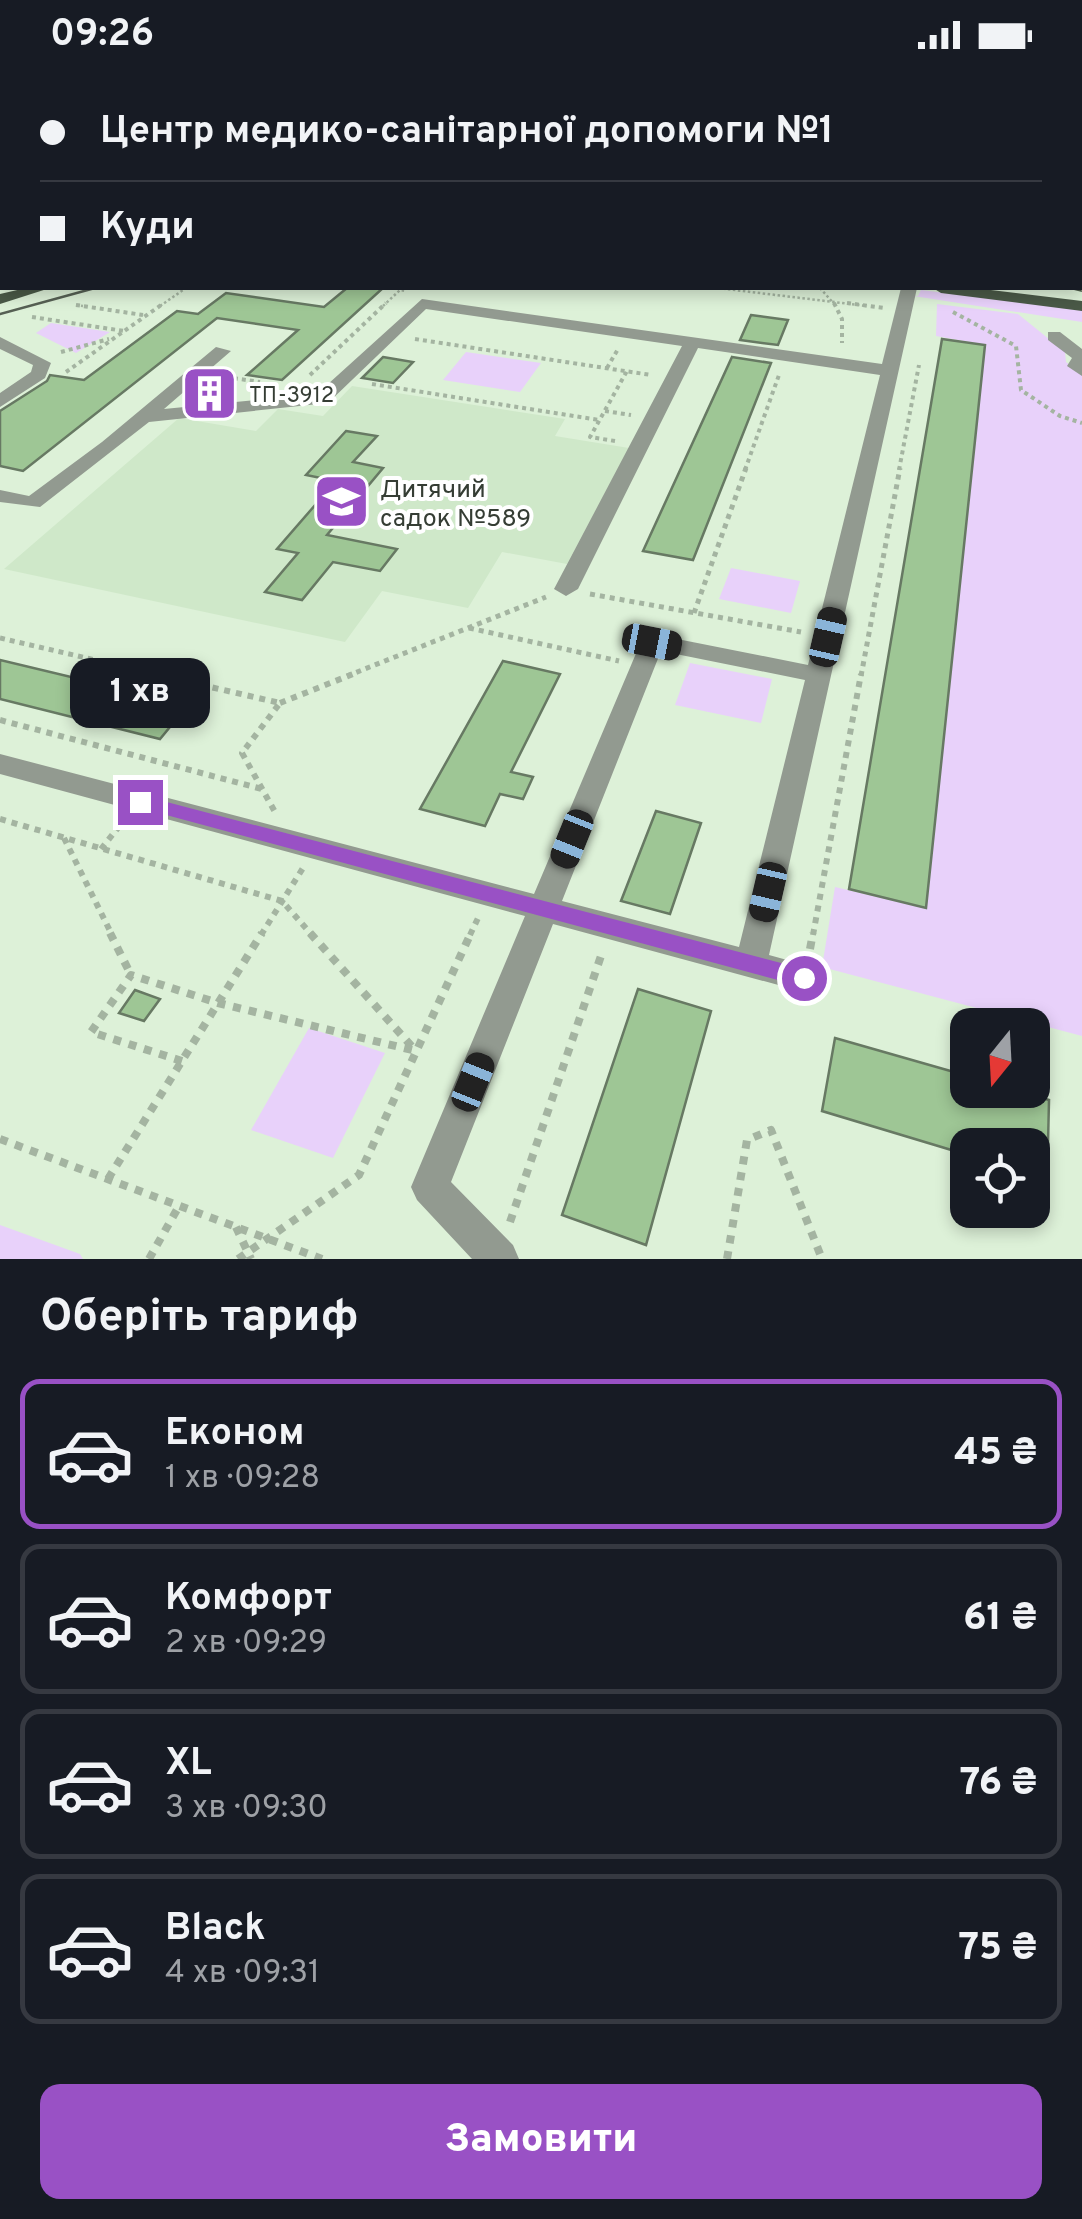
<!DOCTYPE html>
<html lang="uk">
<meta charset="utf-8">
<style>
body{margin:0;font-family:Overpass,sans-serif;background:#20242c;color:#f1f3f6;height:100vh;display:flex;flex-direction:column;font-size:38px;white-space:nowrap}
*{box-sizing:border-box;margin:0}
p{font-size:32px;color:#9ea1a6}
.icon{flex:none;width:55px;height:55px;fill:none;stroke:currentColor;stroke-width:2;stroke-linecap:round;stroke-linejoin:round}
.map{position:relative;height:1189px;overflow:hidden}
.sheet{display:flex;flex-direction:column;background:#171b24;flex:1}
.sheet>*{flex:none}
.top-card{position:absolute;left:0px;top:0px;width:1082px;height:220px;box-shadow:0 5px 15px #0003;display:grid;align-content:center;height:220px;padding:0 40px;background:#171b24}
.needle{width:65px;rotate:198deg}
.controls{position:absolute;left:950px;top:938px;display:grid;gap:20px}
.controls a{display:grid;place-items:center;width:100px;height:100px;border-radius:20px;background:#171b24;box-shadow:0 5px 15px #0003;font-size:50px}
.end{position:absolute;width:45px;height:45px;margin:-22px;border:12px solid #9951c5;background:#fff;box-shadow:0 0 0 5px #fff}
.from{border-radius:50%}
.bubble{position:absolute;height:70px;border-radius:20px;background:#171b24;box-shadow:0 5px 15px #0003;font-size:32px;font-weight:800;line-height:70px;text-align:center}
.car{position:absolute;width:30px;height:60px;margin:-30px -15px;border-radius:12px;box-shadow:0 0 8px 2px #0007;background:linear-gradient(#222 24%,#8ab4d8 0 40%,#222 0 76%,#8ab4d8 0 86%,#222 0)}
.top-card b{display:flex;align-items:center;gap:35px;height:95px;font-size:38px}
.top-card b+b{border-top:2px solid #363941}
.top-card i{width:25px;height:25px;background:#f1f3f6}
ul{padding:0;list-style:none}
li{display:flex;align-items:center;gap:30px;height:150px;margin:0 20px 15px;padding:0 20px;border:5px solid #363941;border-radius:20px}
li div{flex:1}
li b{display:block;font-size:38px}
li em{font-style:normal;font-weight:800}
li.on{border-color:#9951c5}
li>.icon{width:90px;height:90px;stroke-width:1.5}
h2{padding:0 40px;font-size:45px;line-height:120px}
.action{display:flex;gap:20px;margin-top:auto;padding:20px 40px}
.action a{flex:1;height:115px;border-radius:20px;background:#9951c5;color:#fff;font-size:40px;font-weight:800;line-height:115px;text-align:center}
.status{display:flex;justify-content:space-between;align-items:center;height:70px;padding:0 50px;background:#171b24;direction:ltr}
.status svg{height:28px;fill:currentColor}
.map>svg:first-child{display:block}
</style>
<div class="status"><b>09:26</b><svg viewBox="0 0 49 12"><path d="M0 12V9h3v3zM5 12V6h3v6zM10 12V3h3v9zM15 12V0h3v12zM26 1h20v11H26zM47 4h2v5h-2z"/></svg></div>
<div class="map">
<svg width="1082" height="1189" viewBox="0 0 1082 1189">
<rect width="100%" height="100%" fill="#ddf1d8"/>
<path fill="#cfe8c9" d="M352,316L565,349L555,366L629,378L567,494L502,482L468,538L382,521L345,572L4,499L179,348L256,361L278,339L323,346Z"/>
<g fill="#e8d1fa">
<path d="M921,220L1082,240V252L907,225L918,226Z"/>
<path d="M937,234L1018,244L1065,282L1066,292L1082,305V966L822,897L835,817L925,838L985,275L936,266Z"/>
<path d="M51,253L110,262L76,283L36,263Z"/>
<path d="M466,282L541,293L520,322L443,310Z"/>
<path d="M731,498L800,511L791,543L719,529Z"/>
<path d="M690,593L772,609L761,653L675,635Z"/>
<path d="M309,958L385,983L333,1088L251,1060Z"/>
<path d="M0,1155L80,1184L83,1189H0Z"/>
</g>
<g fill="#9ec695" stroke="#677963" stroke-width="2.5">
<path d="M347,218H383L282,310L247,305L298,260L217,248L23,401L0,396V341L47,311L50,305L84,310L177,241L198,244L226,223L324,237Z"/>
<path d="M751,245L788,250L778,275L740,270Z"/>
<path d="M942,269L985,275L926,838L849,819Z"/>
<path d="M383,287L413,292L393,313L362,308Z"/>
<path d="M732,287L771,293L693,490L643,481Z"/>
<path d="M346,361L377,366L353,392L383,398L327,465L397,479L380,501L333,492L302,530L265,522L298,483L277,479L336,411L306,405Z"/>
<path d="M0,590L188,635L160,669L0,629Z"/>
<path d="M503,591L560,604L511,702L533,707L523,729L500,724L485,756L420,739Z"/>
<path d="M656,741L701,753L670,844L621,831Z"/>
<path d="M638,919L711,941L646,1175L562,1145Z"/>
<path d="M135,920L160,929L144,951L119,943Z"/>
<path d="M835,968L968,1006V1020H1016L1049,1030L1048,1075H968V1085L822,1041Z"/>
</g>
<g fill="none" stroke-linecap="round" stroke-linejoin="round">
<g stroke="#a4b4a1" stroke-width="2.5" stroke-dasharray="2.5 2.5" stroke-linecap="butt">
<path d="M280,0L307,2"/>
<path d="M836,0L864,2"/>
<path d="M974,0L1006,2"/>
<path d="M273,218H299"/>
<path d="M718,218L867,236"/>
<path d="M820,218L836,236"/>
<path d="M76,235L83,236"/>
<path d="M160,236L186,218"/>
<path d="M383,236L400,220L406,221"/>
</g>
<g stroke="#a4b4a1" stroke-width="4" stroke-dasharray="4 4" stroke-linecap="butt">
<path d="M834,233L842,249V273"/>
<path d="M847,233L884,238"/>
<path d="M76,235L143,245"/>
<path d="M953,242L1016,276L1021,320L1060,346L1082,353"/>
<path d="M32,247L124,261"/>
<path d="M415,269L651,305"/>
<path d="M61,282L109,269"/>
<path d="M607,298L618,279"/>
<path d="M66,302L164,233"/>
<path d="M310,305L386,233"/>
<path d="M226,307L260,312"/>
<path d="M372,314L599,350"/>
<path d="M605,341L631,345"/>
<path d="M615,371L590,367L627,301"/>
<path d="M745,400L779,305"/>
<path d="M899,400L919,295"/>
</g>
<g stroke="#a4b4a1" stroke-width="5" stroke-dasharray="5 5" stroke-linecap="butt">
<path d="M590,524L801,562"/>
<path d="M694,543L746,398"/>
<path d="M469,558L619,591"/>
<path d="M0,568L165,606"/>
<path d="M347,606L546,527"/>
<path d="M861,606L900,398"/>
</g>
<g stroke="#a4b4a1" stroke-width="6" stroke-dasharray="6 6" stroke-linecap="butt">
<path d="M154,604L280,633L242,683L275,742"/>
<path d="M280,633L353,604"/>
<path d="M0,650L262,719"/>
<path d="M0,749L282,831L312,865"/>
<path d="M64,768L112,865"/>
<path d="M101,779L121,754"/>
<path d="M261,865L303,798"/>
<path d="M470,865L479,846"/>
<path d="M813,865L861,604"/>
</g>
<g stroke="#a4b4a1" stroke-width="8" stroke-dasharray="8 8" stroke-linecap="butt">
<path d="M110,863L131,905"/>
<path d="M310,863L415,980"/>
<path d="M810,879L813,863"/>
<path d="M182,991L91,962L131,905L218,933L412,980"/>
<path d="M0,1069L322,1189"/>
<path d="M108,1109L262,863"/>
<path d="M510,1152L602,883"/>
<path d="M236,1157L251,1189"/>
<path d="M149,1189L179,1136"/>
<path d="M238,1189L359,1105L471,863"/>
<path d="M727,1189L747,1070L771,1060L822,1189"/>
</g>
<g fill="#929a90" fill-rule="evenodd">
<path d="M45,0H79L80,2H48Z"/>
<path d="M319,0H484L485,2H322Z"/>
<rect x="1080" y="183" width="2" height="8"/>
<path d="M901,218H917L769,885L816,898L820,908L816,918L804,922L553,854L451,1112L513,1175L519,1189H472L417,1130L411,1117L525,846L0,704V684L534,824L643,567L652,564L808,595L880,305L698,278L578,519L566,526L554,519L682,276L426,239L328,333L149,352L40,437L0,432V420L29,426L102,372L216,277L231,281L164,339L317,324L422,229L882,294ZM661,581L805,610L739,877L562,831Z"/>
<path d="M1048,262H1060L1082,279V306L1067,296L1072,288L1048,270Z"/>
<path d="M0,267L51,293L45,308L0,337V323L31,302L33,295L0,279Z"/>
</g>
<g fill="#4a5947" fill-rule="evenodd">
<rect x="410" y="0" width="10" height="2"/>
<path d="M1080,212L1082,222L1074,220L1073,218H1080Z"/>
<path d="M26,218H50L0,234V224Z"/>
<path d="M933,218H974L1082,231V241L941,223Z"/>
</g>
<path stroke="#566054" stroke-width="2.5" d="M0,244L95,218"/>
</g>
<path fill="#9951c5" d="M140,725L804,899L815,908L804,917L133,736L131,732Z"/>
<defs>
<symbol id="building-square" viewBox="-11 -11 22 22"><rect x="-9" y="-9" width="18" height="18" rx="4" fill="#9951c5" stroke="#fff"/><path d="M-4-6H4V6H1V3H-1V6H-4ZM-2.5-4.3h1.7v1.8h-1.7ZM.8-4.3h1.7v1.8H.8ZM-2.5-1h1.7V.8h-1.7ZM.8-1h1.7V.8H.8Z" fill="#fff"/></symbol>
<symbol id="school-square" viewBox="-11 -11 22 22"><rect x="-9" y="-9" width="18" height="18" rx="4" fill="#9951c5" stroke="#fff"/><path d="M0-5L7-2L0 1L-7-2ZM-4 1L0 2.5L4 1V4Q0 6-4 4Z" fill="#fff"/></symbol>
</defs>
<g fill-rule="evenodd">
<use href="#building-square" x="178" y="292" width="63" height="63"/>
<use href="#school-square" x="310" y="400" width="63" height="63"/>
</g>
<g text-anchor="middle" stroke-width="8" stroke-linejoin="round" paint-order="stroke">
<g font-size="22" fill="#353d34" stroke="#fff" text-anchor="start">
<text x="249" y="332">ТП-3912</text>
</g>
<g font-size="25" fill="#353d34" stroke="#fff" text-anchor="start">
<text x="380" y="427">Дитячий<tspan x="380" dy="29">садок №589</tspan></text>
</g>
</g>
</svg>
<div class="controls">
<a><svg class="needle" viewBox="-14 -14 28 28"><path d="M0-13l5 13h-10z" fill="#e53935"/><path d="M0 13l5-13h-10z" fill="#9ea1a6"/></svg></a>
<a><svg class="icon" aria-label="locate" viewBox="0 0 24 24"><circle cx="12" cy="12" r="6"/><path d="M12 2v4M12 18v4M2 12h4M18 12h4"/></svg></a>
</div>
<i class="end from" style="left:804px;top:908px"></i>
<i class="end" style="left:140px;top:732px"></i>
<div class="bubble" style="left:70px;top:588px;width:140px">1 хв</div>
<i class="car" style="left:828px;top:567px;rotate:13deg"></i>
<i class="car" style="left:652px;top:572px;rotate:101deg"></i>
<i class="car" style="left:572px;top:769px;rotate:202deg"></i>
<i class="car" style="left:768px;top:822px;rotate:193deg"></i>
<i class="car" style="left:473px;top:1012px;rotate:22deg"></i>
<div class="top-card">
<b><i class="from"></i>Центр медико-санітарної допомоги №1</b>
<b><i></i>Куди</b>
</div>
</div>
<section class="sheet">
<h2>Оберіть тариф</h2>
<ul>
<li class="on"><svg class="icon" aria-label="car" viewBox="0 0 24 24"><path d="M5 17H2v-5l4-1 3-4h7l3 4 3 1v5h-3M9 17h6M6 11h13"/><circle cx="7" cy="17" r="2"/><circle cx="17" cy="17" r="2"/></svg><div><b>Економ</b><p>1 хв · 09:28</p></div><em>45 ₴</em></li>
<li><svg class="icon" aria-label="car" viewBox="0 0 24 24"><path d="M5 17H2v-5l4-1 3-4h7l3 4 3 1v5h-3M9 17h6M6 11h13"/><circle cx="7" cy="17" r="2"/><circle cx="17" cy="17" r="2"/></svg><div><b>Комфорт</b><p>2 хв · 09:29</p></div><em>61 ₴</em></li>
<li><svg class="icon" aria-label="car" viewBox="0 0 24 24"><path d="M5 17H2v-5l4-1 3-4h7l3 4 3 1v5h-3M9 17h6M6 11h13"/><circle cx="7" cy="17" r="2"/><circle cx="17" cy="17" r="2"/></svg><div><b>XL</b><p>3 хв · 09:30</p></div><em>76 ₴</em></li>
<li><svg class="icon" aria-label="car" viewBox="0 0 24 24"><path d="M5 17H2v-5l4-1 3-4h7l3 4 3 1v5h-3M9 17h6M6 11h13"/><circle cx="7" cy="17" r="2"/><circle cx="17" cy="17" r="2"/></svg><div><b>Black</b><p>4 хв · 09:31</p></div><em>75 ₴</em></li>
</ul>
<div class="action"><a>Замовити</a></div>
</section>
